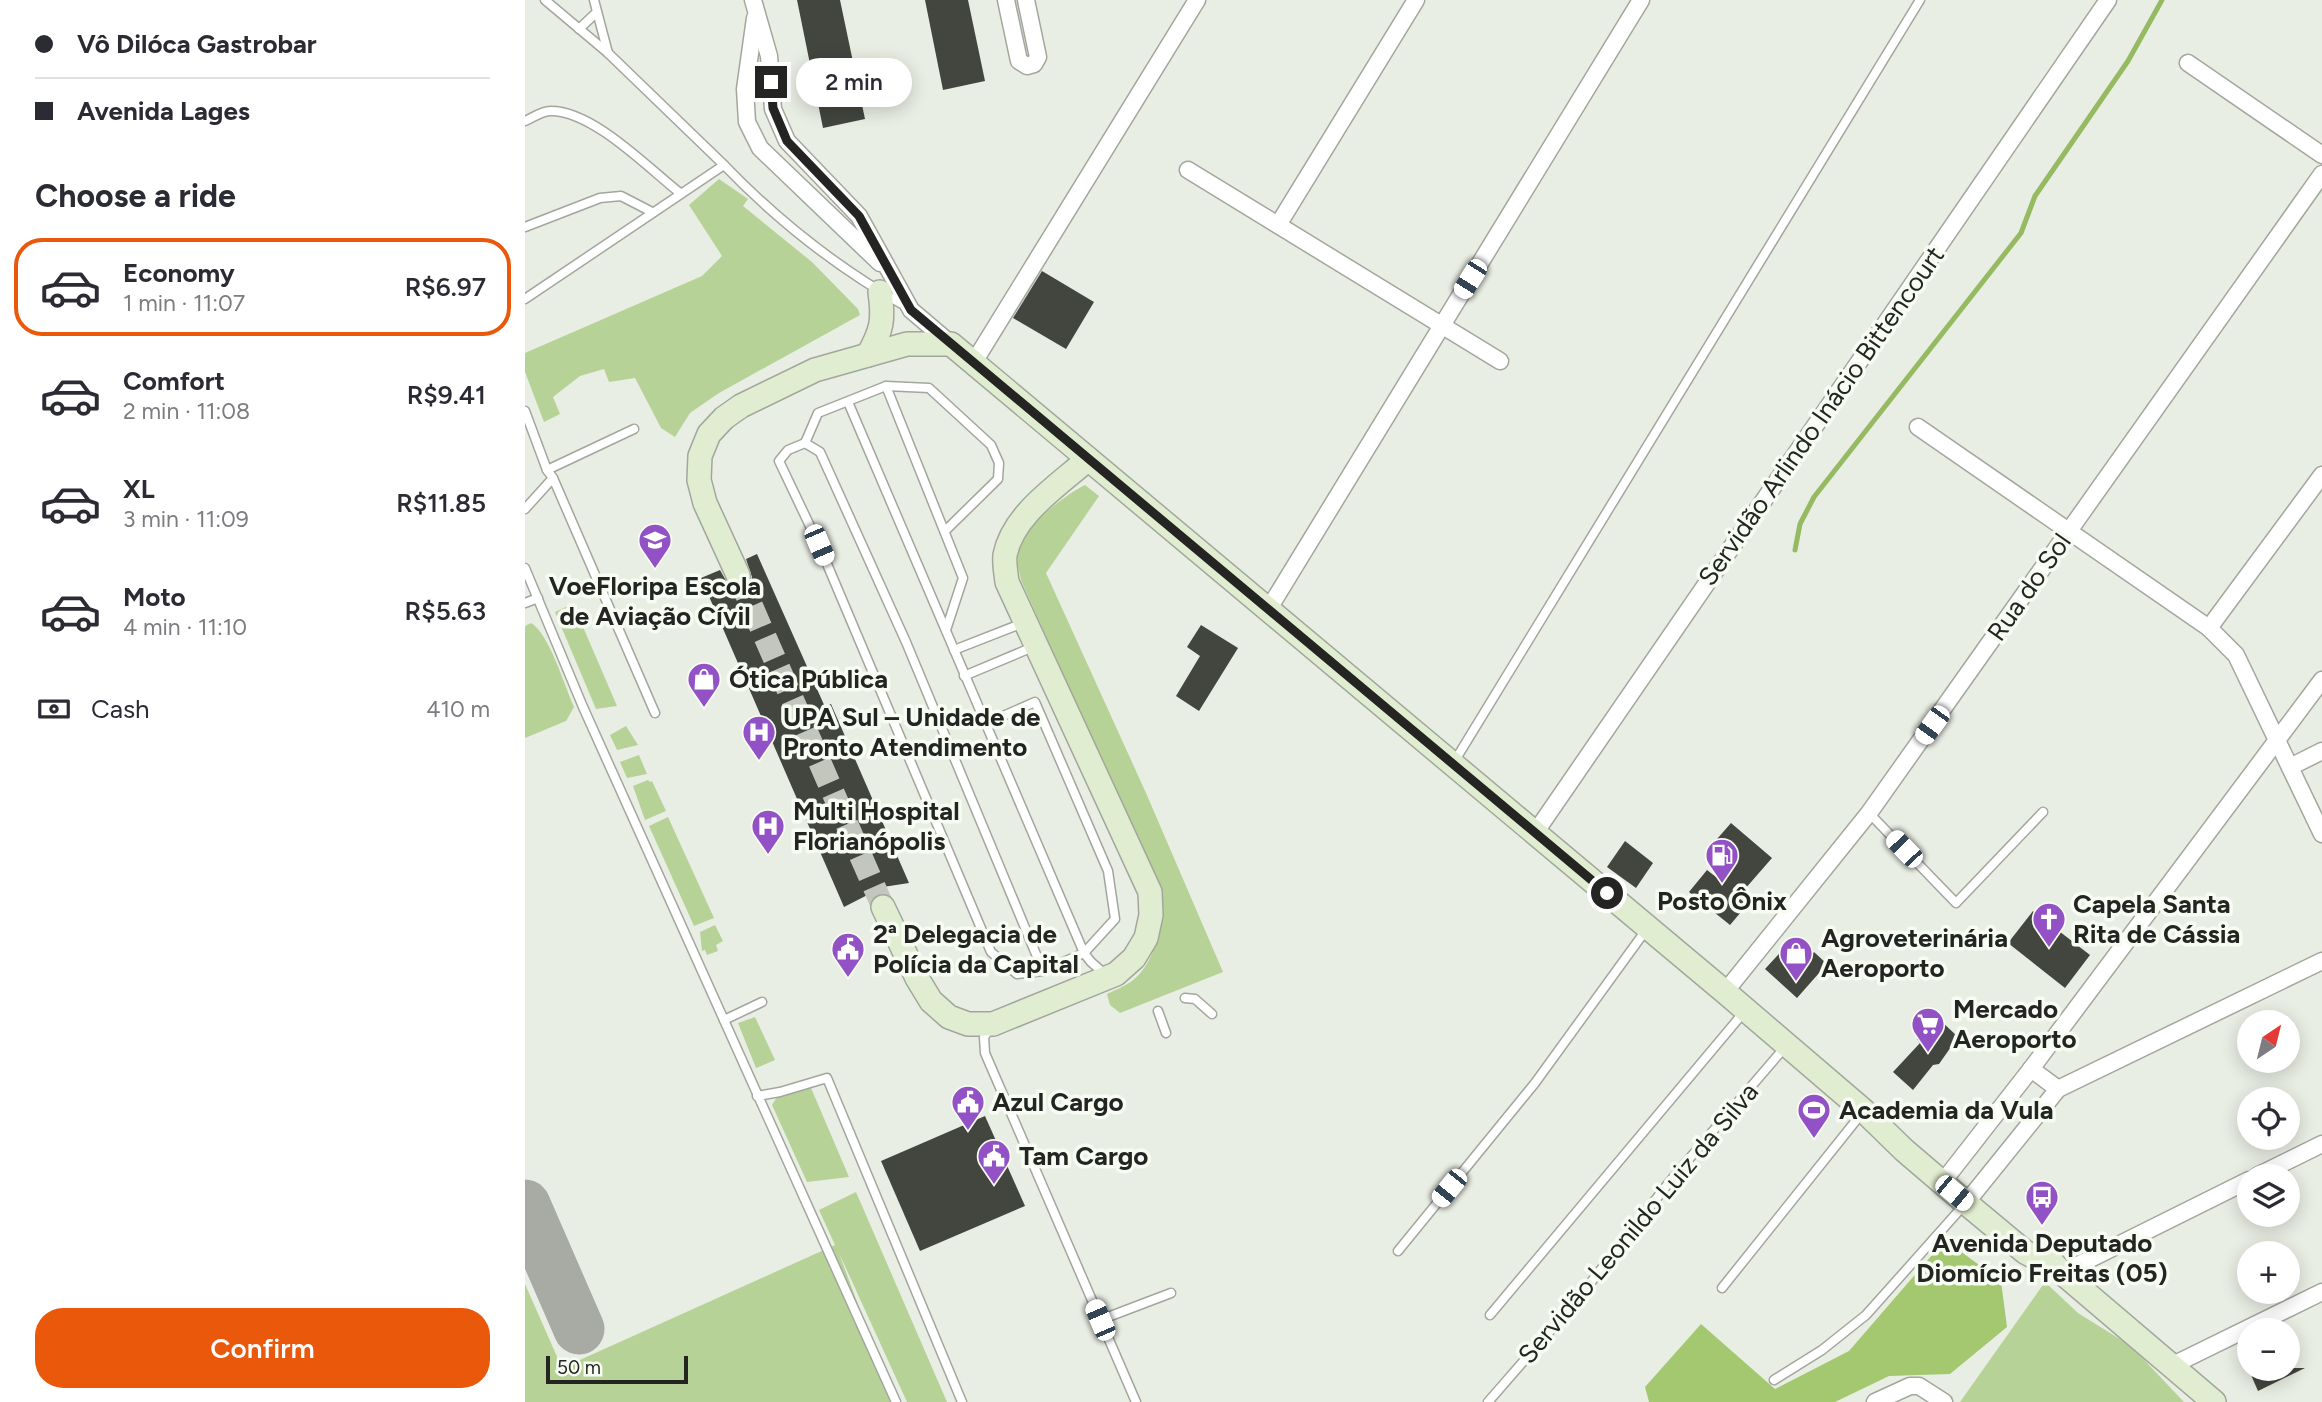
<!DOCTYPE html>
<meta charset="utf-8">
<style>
body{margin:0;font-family:Figtree,sans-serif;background:#f2f2f3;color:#2b2b33;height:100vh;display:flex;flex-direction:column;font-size:26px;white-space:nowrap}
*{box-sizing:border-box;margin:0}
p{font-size:23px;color:#7c7c81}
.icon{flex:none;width:38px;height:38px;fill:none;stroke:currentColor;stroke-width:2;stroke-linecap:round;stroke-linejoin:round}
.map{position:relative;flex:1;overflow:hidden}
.details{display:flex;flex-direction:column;background:#fff;width:525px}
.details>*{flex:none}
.top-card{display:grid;align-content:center;height:154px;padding:0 35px;background:#fff}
.needle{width:46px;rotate:35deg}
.buttons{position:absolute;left:1712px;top:1010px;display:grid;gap:14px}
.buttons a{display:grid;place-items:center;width:63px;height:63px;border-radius:50%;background:#fff;box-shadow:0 4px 18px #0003;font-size:35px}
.scale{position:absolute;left:21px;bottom:18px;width:142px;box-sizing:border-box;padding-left:7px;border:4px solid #242522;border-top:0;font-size:19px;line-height:24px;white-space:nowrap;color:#242522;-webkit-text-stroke:5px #f6fcf1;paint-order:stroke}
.end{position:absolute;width:32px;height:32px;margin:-16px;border:9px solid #242522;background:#fff;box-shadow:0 0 0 4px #fff}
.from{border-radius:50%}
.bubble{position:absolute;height:49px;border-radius:24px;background:#fff;box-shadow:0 4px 18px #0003;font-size:23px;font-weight:600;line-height:49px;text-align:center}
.car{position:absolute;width:21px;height:42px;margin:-21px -10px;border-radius:9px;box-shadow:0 0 5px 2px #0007;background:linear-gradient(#fff 24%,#345 0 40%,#fff 0 76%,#345 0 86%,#fff 0)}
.top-card b{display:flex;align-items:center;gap:24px;height:66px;font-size:26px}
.top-card b+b{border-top:2px solid #e1e1e2}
.top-card i{width:18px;height:18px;background:#2b2b33}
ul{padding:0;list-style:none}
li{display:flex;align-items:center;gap:21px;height:98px;margin:0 14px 10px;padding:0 21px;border:4px solid transparent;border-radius:28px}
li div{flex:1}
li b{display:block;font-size:26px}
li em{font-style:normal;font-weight:600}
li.current{border-color:#ea580c}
li>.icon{width:63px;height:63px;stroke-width:1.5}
h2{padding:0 35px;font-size:32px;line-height:84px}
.pay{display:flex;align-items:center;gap:18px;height:77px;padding:0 35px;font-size:26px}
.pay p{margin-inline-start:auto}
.primary-button{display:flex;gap:14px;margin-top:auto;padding:14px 35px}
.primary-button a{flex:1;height:80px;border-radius:28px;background:#ea580c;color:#fff;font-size:28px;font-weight:600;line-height:80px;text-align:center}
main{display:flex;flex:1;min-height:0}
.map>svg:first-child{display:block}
</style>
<main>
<section class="details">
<div class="top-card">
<b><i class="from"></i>Vô Dilóca Gastrobar</b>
<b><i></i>Avenida Lages</b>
</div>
<h2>Choose a ride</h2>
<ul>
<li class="current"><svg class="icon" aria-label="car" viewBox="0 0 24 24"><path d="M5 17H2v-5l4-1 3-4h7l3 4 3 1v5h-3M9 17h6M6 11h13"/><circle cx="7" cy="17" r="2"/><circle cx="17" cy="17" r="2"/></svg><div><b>Economy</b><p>1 min · 11:07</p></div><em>R$6.97</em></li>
<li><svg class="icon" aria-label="car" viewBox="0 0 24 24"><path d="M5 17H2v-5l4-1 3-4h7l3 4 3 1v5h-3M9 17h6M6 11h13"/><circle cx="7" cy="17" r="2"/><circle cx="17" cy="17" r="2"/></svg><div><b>Comfort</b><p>2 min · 11:08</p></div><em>R$9.41</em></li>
<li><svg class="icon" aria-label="car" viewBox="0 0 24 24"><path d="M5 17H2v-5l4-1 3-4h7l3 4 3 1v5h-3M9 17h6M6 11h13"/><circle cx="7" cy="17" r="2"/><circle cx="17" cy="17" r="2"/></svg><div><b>XL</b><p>3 min · 11:09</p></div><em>R$11.85</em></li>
<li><svg class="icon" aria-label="car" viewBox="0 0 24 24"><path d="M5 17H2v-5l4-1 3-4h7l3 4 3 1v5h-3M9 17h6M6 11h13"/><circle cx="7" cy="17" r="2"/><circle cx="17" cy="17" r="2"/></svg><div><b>Moto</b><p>4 min · 11:10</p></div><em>R$5.63</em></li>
</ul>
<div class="pay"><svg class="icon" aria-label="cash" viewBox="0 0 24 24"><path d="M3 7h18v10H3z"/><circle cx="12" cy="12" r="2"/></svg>Cash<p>410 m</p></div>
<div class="primary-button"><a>Confirm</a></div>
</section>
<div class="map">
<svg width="1797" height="1402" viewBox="0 0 1797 1402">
<rect width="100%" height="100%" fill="#e9eee4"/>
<g fill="#b7d297">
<path d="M194,179L223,199L218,206L287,262L333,309L335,315L194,393L165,413L150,437L136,428L110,378L84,382L79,369L55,376L28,397L35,414L19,422L0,372V353L177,276L197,256L164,205Z"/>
<path d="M560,485L574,496L521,573L621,793L698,972L595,1013L585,1005L582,994C590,990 600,986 607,981C632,962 638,921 635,892L496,580C494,571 491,562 493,552C498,527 538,496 560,485Z"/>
<path d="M47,604L52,613L92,706L71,709L30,612Z"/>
<path d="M6,623C24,633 40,687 49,707L41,721L0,738V626Z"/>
<path d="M101,726L113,745L92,750L85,735Z"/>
<path d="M114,755L122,774L102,778L95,762Z"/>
<path d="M123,780L125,782L127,781L141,811L120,820L108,786Z"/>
<path d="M143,817L189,918L169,926L124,826Z"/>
<path d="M190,925L198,941L191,945L193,951L182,955L180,950L177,951L175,932Z"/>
<path d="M230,1017L250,1060L231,1068L213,1023Z"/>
<path d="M280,1086L286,1088L324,1177L282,1182L247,1105L255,1092Z"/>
<path d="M331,1192L422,1402H382L314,1253L369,1402H0V1284L37,1368L310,1245L294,1210Z"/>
<path d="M1520,1282L1553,1313L1606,1346L1659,1402H1435Z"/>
</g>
<path fill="#a3c86f" d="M1420,1240L1476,1281L1482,1327L1425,1374L1364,1376L1310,1402H1124L1120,1387L1176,1324L1250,1389L1324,1351Z"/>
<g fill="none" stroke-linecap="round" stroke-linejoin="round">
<path stroke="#95ba61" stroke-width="5" d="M1270,550L1275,524L1289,497L1496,233L1510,196L1603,61L1637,0"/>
<path stroke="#a8aba4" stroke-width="51" d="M0,1205L54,1329"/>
</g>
<g fill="#42463e">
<path d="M272,0H315L340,119L298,128Z"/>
<path d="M400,0H443L460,81L418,90Z"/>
<path d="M517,271L569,302L541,349L488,318Z"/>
<path d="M232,554L300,707L306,704L384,883L358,887L319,907L176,578L195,570L204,586L211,589L218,588L224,584L227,577L221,559Z"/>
<path d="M676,625L713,648L674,711L651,696L675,656L662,647Z"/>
<path d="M1206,823L1247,858L1213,897L1222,905L1205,925L1164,892L1182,870L1191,877L1211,855L1192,839Z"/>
<path d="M1100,841L1128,863L1111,888L1082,867Z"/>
<path d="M1508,911L1565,955L1540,988L1483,943Z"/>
<path d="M1266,941L1285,957L1289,952L1302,964L1272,998L1240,969Z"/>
<path d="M1414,1019L1433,1037L1414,1064L1408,1065L1388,1090L1368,1072L1395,1043L1392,1039L1409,1020L1411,1022Z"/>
<path d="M460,1116L500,1206L395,1251L356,1161Z"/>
<path d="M1723,1368H1780L1733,1391Z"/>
</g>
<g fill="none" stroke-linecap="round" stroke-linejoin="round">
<path stroke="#c2c6bd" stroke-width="23" stroke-dasharray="23 11" stroke-linecap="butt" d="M213,575L358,907"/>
<defs>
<g id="lane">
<path d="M20,0L83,53L199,165"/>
<path d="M69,0L83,53"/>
<path d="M54,29L72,12"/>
<path d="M0,121C7,118 17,111 25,111C67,110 122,167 155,193"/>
<path d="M0,227L75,198L96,196L127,212"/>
<path d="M0,299L199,165C253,221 314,269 382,307"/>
<path d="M361,386L404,388L466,445L474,463L473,479L420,531"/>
<path d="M323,402L559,953L590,919L583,871L510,702L460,724"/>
<path d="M0,411L22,470L28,478L130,713"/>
<path d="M280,443L293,413L361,386L438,578L421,630"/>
<path d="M22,470L109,429"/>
<path d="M0,509L28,478"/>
<path d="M0,568L58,707L371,1402"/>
<path d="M0,603L13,598"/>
<path d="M429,650L498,623"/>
<path d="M439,676L508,647"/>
<path d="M929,762L1395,0"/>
<path d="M1344,813L1431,903L1518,812"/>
<path d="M518,971L381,642L295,452L280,443L263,450L254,461L294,545L466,952L492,974L518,971L559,953L566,962L581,975"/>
<path d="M660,998L670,999L687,1014"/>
<path d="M633,1011L641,1033"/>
<path d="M199,1020L237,1002"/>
<path d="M465,1029L459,1037L460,1053L611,1402"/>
<path d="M232,1096L255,1092L302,1078L437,1402"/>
<path d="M873,1251L1010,1083L1121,930"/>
<path d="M1197,1288L1337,1113"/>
<path d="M965,1315L1219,1012"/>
<path d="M575,1320L646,1293"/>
<path d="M1249,1380L1297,1350L1341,1315L1439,1205"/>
<path d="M963,1402L1052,1300L1146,1180L1260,1047"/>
</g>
<g id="street">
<path d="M228,0L244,56L248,109L262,141L334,216L386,310L426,344"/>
<path d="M481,0L494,61L502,66L509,64L513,57L501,0"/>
<path d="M230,18L220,89L222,122L235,148L355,263"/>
<path d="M1663,63L1797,155"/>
<path d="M663,170L975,361"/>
<path d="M753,225L891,0"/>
<path d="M449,362L672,0"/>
<path d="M1393,427L1684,628L1711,655L1797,834"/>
<path d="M743,610L1116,0"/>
<path d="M1684,628L1797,475"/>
<path d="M1765,767L1797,751"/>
<path d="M1010,833L1583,0"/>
<path d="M1200,992L1344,813L1797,174"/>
<path d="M1506,1069L1533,1089"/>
<path d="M1732,1176L1797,1144"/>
<path d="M1417,1183L1506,1069L1797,680"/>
<path d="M1441,1203L1533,1089L1797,961"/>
<path d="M1537,1273L1724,1180"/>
<path d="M1646,1366L1797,1292"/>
<path d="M1350,1402L1385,1386H1394L1419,1402"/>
</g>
<g id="secondary">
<path d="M343,355C357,330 359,320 355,292"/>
<path d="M213,575L180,503L174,480L175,456L184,434L199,418L216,406L290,370L382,344H426L1200,992L1339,1111L1379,1150L1441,1203L1500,1252L1534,1270"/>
<path d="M358,907L392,978L406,1001L424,1017L443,1024H468L591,974L609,958L621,938L626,915L625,892L482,582C481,574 479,563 480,555C488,514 534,485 563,459"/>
<path d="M1525,1260L1534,1270L1689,1402"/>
</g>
</defs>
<use href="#lane" stroke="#a2a79d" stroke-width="11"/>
<use href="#street" stroke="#a2a79d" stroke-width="19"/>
<use href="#secondary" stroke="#a2a79d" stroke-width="26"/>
<use href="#lane" stroke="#fff" stroke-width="8"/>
<use href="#street" stroke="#fff" stroke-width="16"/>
<use href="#secondary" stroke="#e1edd0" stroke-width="23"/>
</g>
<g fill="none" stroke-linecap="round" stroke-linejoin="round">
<path stroke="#242522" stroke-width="9" d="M246,82L248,108L262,141L334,216L386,310L1082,893"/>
</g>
<defs>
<symbol id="university-pin" viewBox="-11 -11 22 30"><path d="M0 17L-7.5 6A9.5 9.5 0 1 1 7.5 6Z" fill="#9351c6" stroke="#f6fcf1"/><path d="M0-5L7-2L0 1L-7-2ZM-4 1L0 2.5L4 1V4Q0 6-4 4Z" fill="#fff"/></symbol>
<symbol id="shop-pin" viewBox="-11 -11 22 30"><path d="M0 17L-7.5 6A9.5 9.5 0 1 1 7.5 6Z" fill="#9351c6" stroke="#f6fcf1"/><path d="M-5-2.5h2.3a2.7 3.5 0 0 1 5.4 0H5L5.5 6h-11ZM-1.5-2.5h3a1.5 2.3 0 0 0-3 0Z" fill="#fff"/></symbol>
<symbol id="hospital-pin" viewBox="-11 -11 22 30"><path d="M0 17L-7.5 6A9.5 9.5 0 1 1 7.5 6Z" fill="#9351c6" stroke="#f6fcf1"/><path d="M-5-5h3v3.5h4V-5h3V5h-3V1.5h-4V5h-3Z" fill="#fff"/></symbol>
<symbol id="fuel-pin" viewBox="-11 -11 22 30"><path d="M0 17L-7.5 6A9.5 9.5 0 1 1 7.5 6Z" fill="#9351c6" stroke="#f6fcf1"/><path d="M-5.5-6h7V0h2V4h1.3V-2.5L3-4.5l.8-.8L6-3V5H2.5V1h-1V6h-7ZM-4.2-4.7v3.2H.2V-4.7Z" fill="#fff"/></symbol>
<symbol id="church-pin" viewBox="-11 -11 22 30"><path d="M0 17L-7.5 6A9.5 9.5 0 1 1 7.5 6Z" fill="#9351c6" stroke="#f6fcf1"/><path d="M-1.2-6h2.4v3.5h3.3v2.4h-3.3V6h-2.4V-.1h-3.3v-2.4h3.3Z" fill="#fff"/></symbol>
<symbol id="civic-pin" viewBox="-11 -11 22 30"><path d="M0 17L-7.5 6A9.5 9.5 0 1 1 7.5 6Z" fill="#9351c6" stroke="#f6fcf1"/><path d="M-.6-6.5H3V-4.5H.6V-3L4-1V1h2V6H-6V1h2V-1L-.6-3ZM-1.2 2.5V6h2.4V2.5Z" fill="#fff"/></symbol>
<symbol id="supermarket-pin" viewBox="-11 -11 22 30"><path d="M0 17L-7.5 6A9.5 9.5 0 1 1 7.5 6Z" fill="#9351c6" stroke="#f6fcf1"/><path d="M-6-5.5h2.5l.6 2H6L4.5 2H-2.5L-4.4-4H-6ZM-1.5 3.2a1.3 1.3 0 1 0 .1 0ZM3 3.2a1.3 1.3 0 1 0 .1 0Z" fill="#fff"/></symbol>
<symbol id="stadium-pin" viewBox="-11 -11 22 30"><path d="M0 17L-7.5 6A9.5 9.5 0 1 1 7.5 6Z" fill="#9351c6" stroke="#f6fcf1"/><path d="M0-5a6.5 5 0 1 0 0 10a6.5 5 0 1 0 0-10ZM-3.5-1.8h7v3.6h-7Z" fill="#fff"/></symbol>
<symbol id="bus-pin" viewBox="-11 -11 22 30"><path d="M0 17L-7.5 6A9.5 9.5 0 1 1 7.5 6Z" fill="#9351c6" stroke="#f6fcf1"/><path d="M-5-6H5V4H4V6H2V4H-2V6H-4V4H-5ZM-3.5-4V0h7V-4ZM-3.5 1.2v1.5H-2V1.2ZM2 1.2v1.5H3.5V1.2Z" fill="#fff"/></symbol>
</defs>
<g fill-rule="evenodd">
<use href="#university-pin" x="111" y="521" width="38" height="52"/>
<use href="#shop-pin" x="160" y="660" width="38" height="52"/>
<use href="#hospital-pin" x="215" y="713" width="38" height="52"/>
<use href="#hospital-pin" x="224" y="807" width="38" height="52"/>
<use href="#fuel-pin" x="1178" y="836" width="38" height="52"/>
<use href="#church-pin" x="1505" y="900" width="38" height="52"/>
<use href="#civic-pin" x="304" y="930" width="38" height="52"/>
<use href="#shop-pin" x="1252" y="934" width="38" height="52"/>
<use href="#supermarket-pin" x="1384" y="1005" width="38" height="52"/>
<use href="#civic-pin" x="424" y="1083" width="38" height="52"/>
<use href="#stadium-pin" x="1270" y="1091" width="38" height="52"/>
<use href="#civic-pin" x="450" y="1137" width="38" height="52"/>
<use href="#bus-pin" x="1498" y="1178" width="38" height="52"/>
</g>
<g text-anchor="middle" stroke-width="7" stroke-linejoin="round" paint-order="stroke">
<g font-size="26" fill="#242522" stroke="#f6fcf1">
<text transform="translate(1296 416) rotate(-55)" y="9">Servidão Arlindo Inácio Bittencourt</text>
<text transform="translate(1504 587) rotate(-55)" y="9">Rua do Sol</text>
<text transform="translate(1113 1223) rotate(-50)" y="9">Servidão Leonildo Luiz da Silva</text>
</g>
<g font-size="26" font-weight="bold" fill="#242522" stroke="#f6fcf1" text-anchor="start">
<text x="130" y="595" text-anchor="middle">VoeFloripa Escola<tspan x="130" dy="30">de Aviação Cívil</tspan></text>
<text x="204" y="688">Ótica Pública</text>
<text x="258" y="726">UPA Sul – Unidade de<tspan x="258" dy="30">Pronto Atendimento</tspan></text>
<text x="268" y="820">Multi Hospital<tspan x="268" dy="30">Florianópolis</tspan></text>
<text x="1197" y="910" text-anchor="middle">Posto Ônix</text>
<text x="1548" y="913">Capela Santa<tspan x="1548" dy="30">Rita de Cássia</tspan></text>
<text x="348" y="943">2ª Delegacia de<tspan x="348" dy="30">Polícia da Capital</tspan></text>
<text x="1296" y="947">Agroveterinária<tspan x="1296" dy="30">Aeroporto</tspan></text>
<text x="1428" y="1018">Mercado<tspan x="1428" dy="30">Aeroporto</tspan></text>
<text x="467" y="1111">Azul Cargo</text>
<text x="1314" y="1119">Academia da Vula</text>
<text x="494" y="1165">Tam Cargo</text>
<text x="1517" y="1252" text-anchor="middle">Avenida Deputado<tspan x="1517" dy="30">Diomício Freitas (05)</tspan></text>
</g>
</g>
</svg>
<div class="buttons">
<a><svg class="needle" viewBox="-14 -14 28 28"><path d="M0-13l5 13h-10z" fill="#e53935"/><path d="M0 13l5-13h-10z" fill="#7c7c81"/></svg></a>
<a><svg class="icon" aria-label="locate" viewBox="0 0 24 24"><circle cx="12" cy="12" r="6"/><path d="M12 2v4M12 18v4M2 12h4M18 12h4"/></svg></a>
<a><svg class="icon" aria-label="layers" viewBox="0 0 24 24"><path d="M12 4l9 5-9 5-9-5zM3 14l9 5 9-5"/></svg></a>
<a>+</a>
<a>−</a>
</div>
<div class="scale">50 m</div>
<i class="end from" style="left:1082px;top:893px"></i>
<i class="end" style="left:246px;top:82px"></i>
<div class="bubble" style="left:271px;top:58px;width:116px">2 min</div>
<i class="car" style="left:945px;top:279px;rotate:212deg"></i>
<i class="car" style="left:294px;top:545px;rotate:157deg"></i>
<i class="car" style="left:1407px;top:725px;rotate:216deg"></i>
<i class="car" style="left:1379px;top:849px;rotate:316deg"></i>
<i class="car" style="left:924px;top:1188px;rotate:219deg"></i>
<i class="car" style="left:1429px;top:1193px;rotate:130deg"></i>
<i class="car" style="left:575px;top:1320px;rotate:337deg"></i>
</div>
</main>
